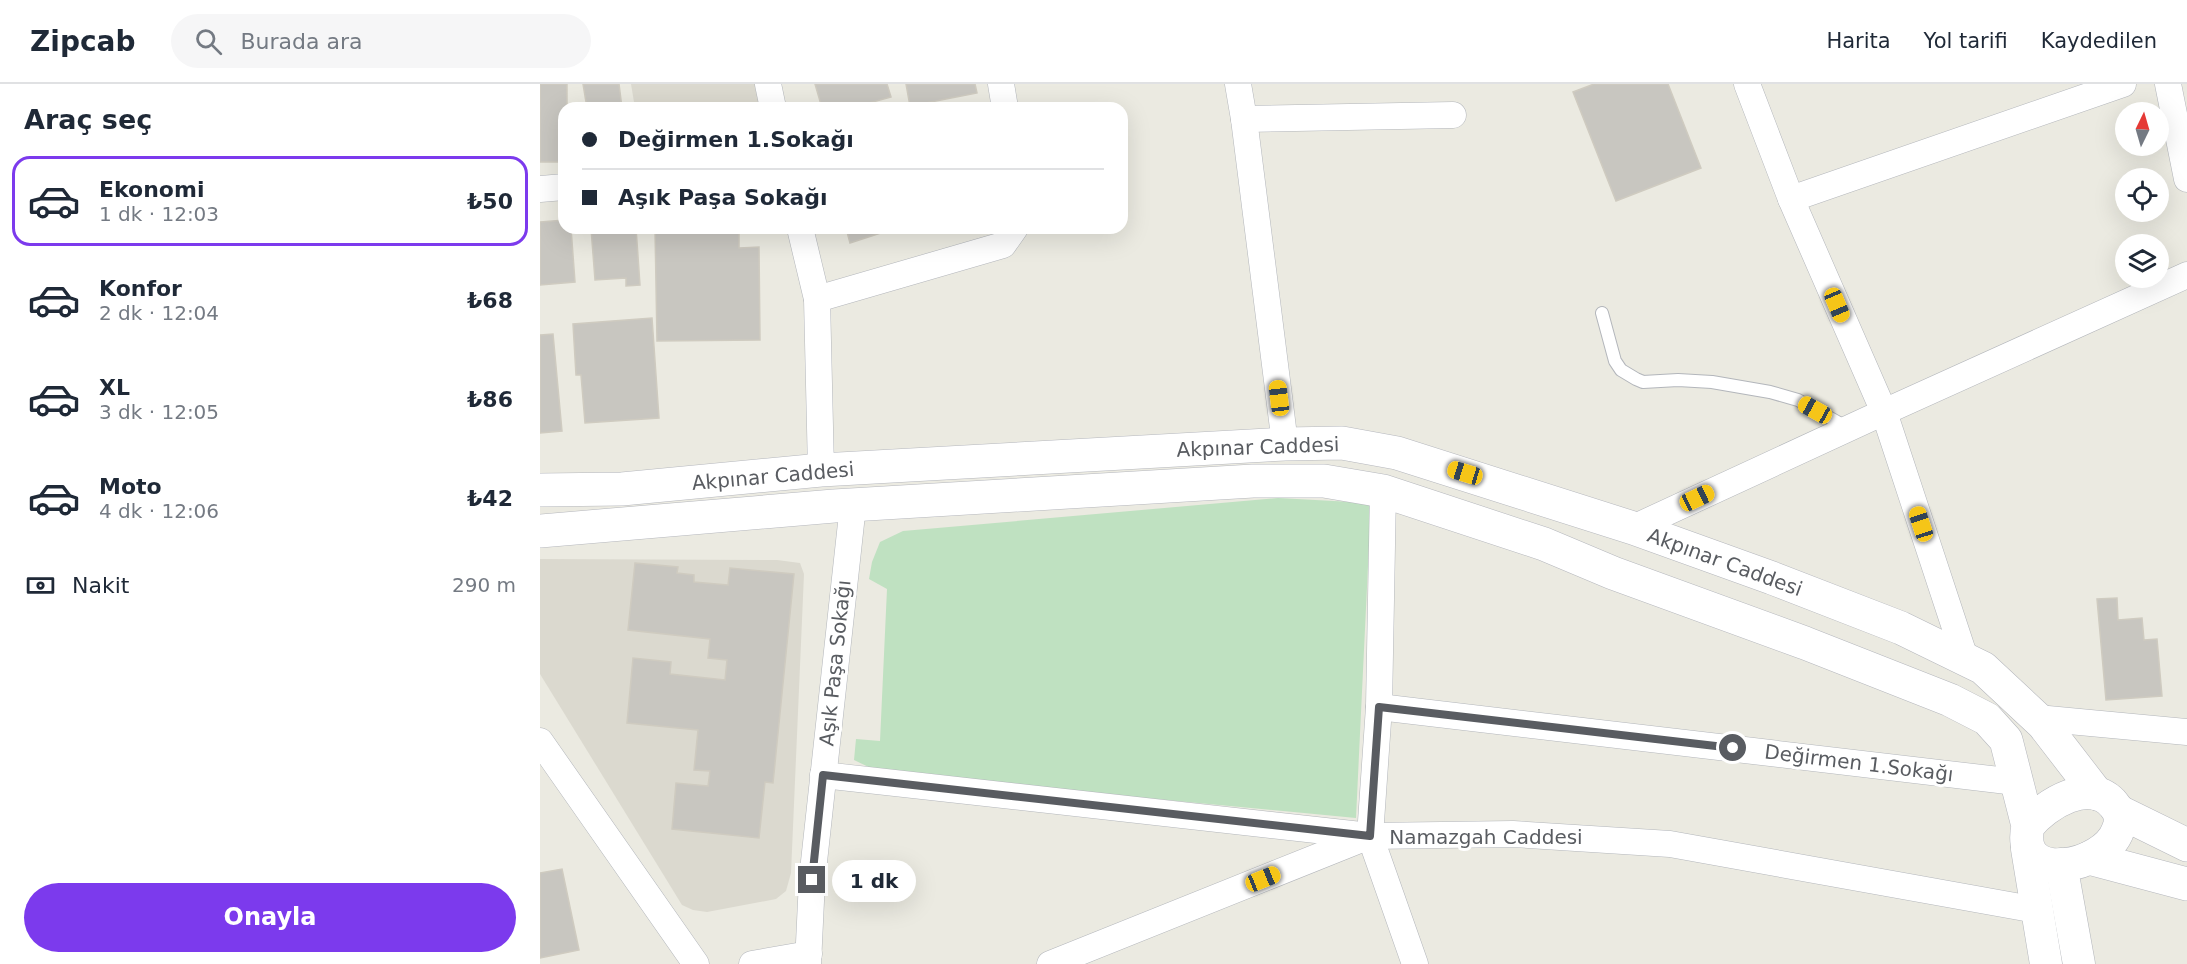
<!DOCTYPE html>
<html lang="tr">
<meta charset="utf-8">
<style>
body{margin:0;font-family:"DejaVu Sans",sans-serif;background:#f6f6f7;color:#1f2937;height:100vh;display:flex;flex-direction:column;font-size:22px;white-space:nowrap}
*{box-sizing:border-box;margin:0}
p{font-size:20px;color:#747a83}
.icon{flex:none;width:33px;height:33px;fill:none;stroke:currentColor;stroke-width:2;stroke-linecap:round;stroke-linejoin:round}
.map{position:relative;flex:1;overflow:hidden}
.drawer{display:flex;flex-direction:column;background:#fff;width:540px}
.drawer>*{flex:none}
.top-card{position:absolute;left:18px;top:18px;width:570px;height:132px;border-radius:18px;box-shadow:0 6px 24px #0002;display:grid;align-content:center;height:132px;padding:0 24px;background:#fff}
.needle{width:39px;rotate:5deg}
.fabs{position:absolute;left:1575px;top:18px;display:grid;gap:12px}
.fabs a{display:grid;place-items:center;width:54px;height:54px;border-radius:50%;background:#fff;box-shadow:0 6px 24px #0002;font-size:30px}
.end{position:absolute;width:27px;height:27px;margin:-14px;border:8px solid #595c61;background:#fff;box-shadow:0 0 0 3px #fff}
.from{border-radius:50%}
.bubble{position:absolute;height:42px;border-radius:21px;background:#fff;box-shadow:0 6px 24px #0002;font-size:20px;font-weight:600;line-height:42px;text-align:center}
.car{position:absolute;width:18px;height:36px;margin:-18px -9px;border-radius:8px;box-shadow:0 0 4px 2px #0007;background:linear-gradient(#f5c518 24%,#345 0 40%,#f5c518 0 76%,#345 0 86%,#f5c518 0)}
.top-card b{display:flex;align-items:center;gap:21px;height:57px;font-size:22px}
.top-card b+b{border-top:2px solid #e0e1e3}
.top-card i{width:15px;height:15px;background:#1f2937}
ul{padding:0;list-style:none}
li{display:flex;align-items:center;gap:18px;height:90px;margin:0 12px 9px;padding:0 12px;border:3px solid transparent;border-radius:18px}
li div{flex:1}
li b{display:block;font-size:22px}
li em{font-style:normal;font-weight:600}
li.selected{border-color:#7c3aed}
li>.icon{width:54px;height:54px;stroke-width:1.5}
h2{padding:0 24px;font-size:27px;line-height:72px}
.pay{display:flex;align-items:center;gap:15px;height:66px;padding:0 24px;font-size:22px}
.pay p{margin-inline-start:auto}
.button{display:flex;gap:12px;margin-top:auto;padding:12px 24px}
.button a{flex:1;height:69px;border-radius:36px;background:#7c3aed;color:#fff;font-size:24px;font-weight:600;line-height:69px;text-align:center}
header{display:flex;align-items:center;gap:36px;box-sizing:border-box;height:84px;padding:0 30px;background:#fff;border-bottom:2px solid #e0e1e3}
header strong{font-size:28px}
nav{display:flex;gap:33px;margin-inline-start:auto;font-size:21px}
.search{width:420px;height:54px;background:#f6f6f7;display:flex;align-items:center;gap:15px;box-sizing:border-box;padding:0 21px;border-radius:33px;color:#747a83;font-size:22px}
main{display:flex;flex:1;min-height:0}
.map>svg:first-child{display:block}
</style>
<header>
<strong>Zipcab</strong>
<div class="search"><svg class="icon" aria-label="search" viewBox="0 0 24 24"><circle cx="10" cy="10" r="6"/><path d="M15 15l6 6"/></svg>Burada ara</div>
<nav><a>Harita</a><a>Yol tarifi</a><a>Kaydedilen</a></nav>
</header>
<main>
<section class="drawer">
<h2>Araç seç</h2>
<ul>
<li class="selected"><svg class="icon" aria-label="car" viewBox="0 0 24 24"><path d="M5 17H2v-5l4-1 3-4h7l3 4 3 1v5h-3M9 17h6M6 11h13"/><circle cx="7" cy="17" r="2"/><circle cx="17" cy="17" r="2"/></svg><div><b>Ekonomi</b><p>1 dk · 12:03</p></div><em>₺50</em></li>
<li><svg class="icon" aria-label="car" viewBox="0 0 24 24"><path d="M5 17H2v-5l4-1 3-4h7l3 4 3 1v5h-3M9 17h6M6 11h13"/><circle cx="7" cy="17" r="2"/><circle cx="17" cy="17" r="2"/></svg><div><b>Konfor</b><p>2 dk · 12:04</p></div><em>₺68</em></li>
<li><svg class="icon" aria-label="car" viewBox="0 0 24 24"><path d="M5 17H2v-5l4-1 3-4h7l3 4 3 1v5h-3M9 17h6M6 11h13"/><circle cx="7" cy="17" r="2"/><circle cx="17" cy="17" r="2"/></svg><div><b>XL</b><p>3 dk · 12:05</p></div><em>₺86</em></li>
<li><svg class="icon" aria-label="car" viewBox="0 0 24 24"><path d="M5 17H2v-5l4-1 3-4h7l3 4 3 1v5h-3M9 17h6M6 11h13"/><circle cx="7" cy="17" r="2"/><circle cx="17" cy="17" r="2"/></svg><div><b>Moto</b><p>4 dk · 12:06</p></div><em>₺42</em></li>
</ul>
<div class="pay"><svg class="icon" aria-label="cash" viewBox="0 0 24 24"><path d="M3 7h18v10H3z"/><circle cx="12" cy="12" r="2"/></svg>Nakit<p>290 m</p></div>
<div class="button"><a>Onayla</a></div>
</section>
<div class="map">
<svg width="1647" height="880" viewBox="0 0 1647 880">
<rect width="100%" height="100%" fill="#ebeae1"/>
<g fill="#dbd9cf">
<path d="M91,0H220L225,24H95Z"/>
<path d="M0,475L237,476L260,479L264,490L251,789L246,807L236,815L167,828L153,826L142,821L0,590Z"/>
</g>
<path fill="#bfe1c1" d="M738,414L831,419L816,734L341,689L314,676L316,655L340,657L347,505L329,495L332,478L340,458L363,447Z"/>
<g fill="#c8c6c0" stroke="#cfcbc0" stroke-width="1.5">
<path d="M0,0H27V24H24V78H0Z"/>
<path d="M43,0H79L82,24H47Z"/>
<path d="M275,0H347L351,13L311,24H282Z"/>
<path d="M366,0H435L437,9L370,22Z"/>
<path d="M1054,0H1128L1161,84L1076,117L1033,8Z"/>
<path d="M24,136V144H31L35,198L0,201V138Z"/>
<path d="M51,144H96L100,201L86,202V194L55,196Z"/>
<path d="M115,144H199V164L219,163L220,256L117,257Z"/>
<path d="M306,144H356L310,159Z"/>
<path d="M112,234L119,334L45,339L41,291H36L33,240Z"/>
<path d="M13,250L22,347L0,349V251Z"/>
<path d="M95,479L138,483L137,489L154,491V498L188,501L190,484L254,490L233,699L225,698L219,754L132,745L136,699L168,702L170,687L154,686L158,646L87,639L93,574L131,578L130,590L185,596L187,576L168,574L170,555L88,546Z"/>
<path d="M1577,514L1578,536L1602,534L1604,556L1617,555L1622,612L1566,616L1557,515Z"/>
<path d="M22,785L39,866L0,874V789Z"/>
</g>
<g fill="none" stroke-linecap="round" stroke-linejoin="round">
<defs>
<path id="service" d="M1062,229L1075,277L1081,286L1096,295L1103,298L1138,296L1172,298L1230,308L1258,316L1308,344"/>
<g id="minor">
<path d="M228,0L233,24"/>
<path d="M461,0L465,24"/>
<path d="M698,0L704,35L745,360"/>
<path d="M1207,0L1251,115L1344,328L1425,574"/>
<path d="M1628,0L1647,95"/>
<path d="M704,35L913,31"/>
<path d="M0,105L24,103"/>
<path d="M1251,115L1583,0"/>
<path d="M260,144L277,215L281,386"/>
<path d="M277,215L463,161L475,144"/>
<path d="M843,407L839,623L830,752L875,880"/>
<path d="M1093,444L1344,328L1647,191"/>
<path d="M839,623L1476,698"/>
<path d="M1497,634L1647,648"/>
<path d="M0,657L156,880"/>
<path d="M283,691L830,752L973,750L1130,760L1497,826"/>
<path d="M212,880L269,870"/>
<path d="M268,880L272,796L313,421"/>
<path d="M510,880L827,753"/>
</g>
<g id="tertiary">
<path d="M1487,765L1506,880"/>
<path d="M1521,780L1539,880"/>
</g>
<g id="secondary">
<path d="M0,406L82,405L281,386L745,360L802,359L857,369L1093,444L1232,494L1361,544L1443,584L1503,640L1557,710"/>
<path d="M0,447L294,422L713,397H784L843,407L1004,460L1073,489L1265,559L1410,616L1447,635L1466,656L1488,742C1475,802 1565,784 1578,746C1582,737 1581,729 1574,721C1551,692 1505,720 1488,742"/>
<path d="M1580,728L1647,761"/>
<path d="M1549,774L1647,800"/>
</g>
</defs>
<use href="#service" stroke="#b3b6bb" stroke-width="14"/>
<use href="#minor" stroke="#b3b6bb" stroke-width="27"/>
<use href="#tertiary" stroke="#b3b6bb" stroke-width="33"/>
<use href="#secondary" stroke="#b5b7bd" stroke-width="34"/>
<use href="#service" stroke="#fff" stroke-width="12"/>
<use href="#minor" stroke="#fff" stroke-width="26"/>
<use href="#tertiary" stroke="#fff" stroke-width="32"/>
<use href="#secondary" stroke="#fff" stroke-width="33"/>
</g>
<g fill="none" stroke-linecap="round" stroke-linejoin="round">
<path stroke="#595c61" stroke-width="8" d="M272,796L283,691L830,752L839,623L1193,664"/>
</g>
<g text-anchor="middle" stroke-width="6" stroke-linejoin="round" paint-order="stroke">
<g font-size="20" fill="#595c61" stroke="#fff">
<text transform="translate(718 363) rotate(-2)" y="7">Akpınar Caddesi</text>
<text transform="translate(233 392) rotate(-5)" y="7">Akpınar Caddesi</text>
<text transform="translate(1185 478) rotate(20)" y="7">Akpınar Caddesi</text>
<text transform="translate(295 579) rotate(-84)" y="7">Aşık Paşa Sokağı</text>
<text transform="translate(1319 679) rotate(7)" y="7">Değirmen 1.Sokağı</text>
<text x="946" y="760">Namazgah Caddesi</text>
</g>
</g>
</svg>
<div class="fabs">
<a><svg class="needle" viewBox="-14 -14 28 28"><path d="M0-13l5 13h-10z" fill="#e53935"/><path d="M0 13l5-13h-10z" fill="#747a83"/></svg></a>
<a><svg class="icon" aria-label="locate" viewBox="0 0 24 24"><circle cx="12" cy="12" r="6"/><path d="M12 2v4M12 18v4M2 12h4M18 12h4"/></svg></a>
<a><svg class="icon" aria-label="layers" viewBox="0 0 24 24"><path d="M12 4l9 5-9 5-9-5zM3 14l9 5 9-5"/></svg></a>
</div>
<i class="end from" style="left:1193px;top:664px"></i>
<i class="end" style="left:272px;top:796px"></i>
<div class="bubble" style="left:292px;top:776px;width:84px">1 dk</div>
<i class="car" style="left:1297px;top:221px;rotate:157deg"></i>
<i class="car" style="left:739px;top:314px;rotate:353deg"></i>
<i class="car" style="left:1275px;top:326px;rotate:299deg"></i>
<i class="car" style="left:925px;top:389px;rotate:287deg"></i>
<i class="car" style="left:1157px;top:414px;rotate:65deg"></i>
<i class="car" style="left:1381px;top:440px;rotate:342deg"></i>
<i class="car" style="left:723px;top:795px;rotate:68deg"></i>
<div class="top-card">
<b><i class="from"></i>Değirmen 1.Sokağı</b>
<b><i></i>Aşık Paşa Sokağı</b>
</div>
</div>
</main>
